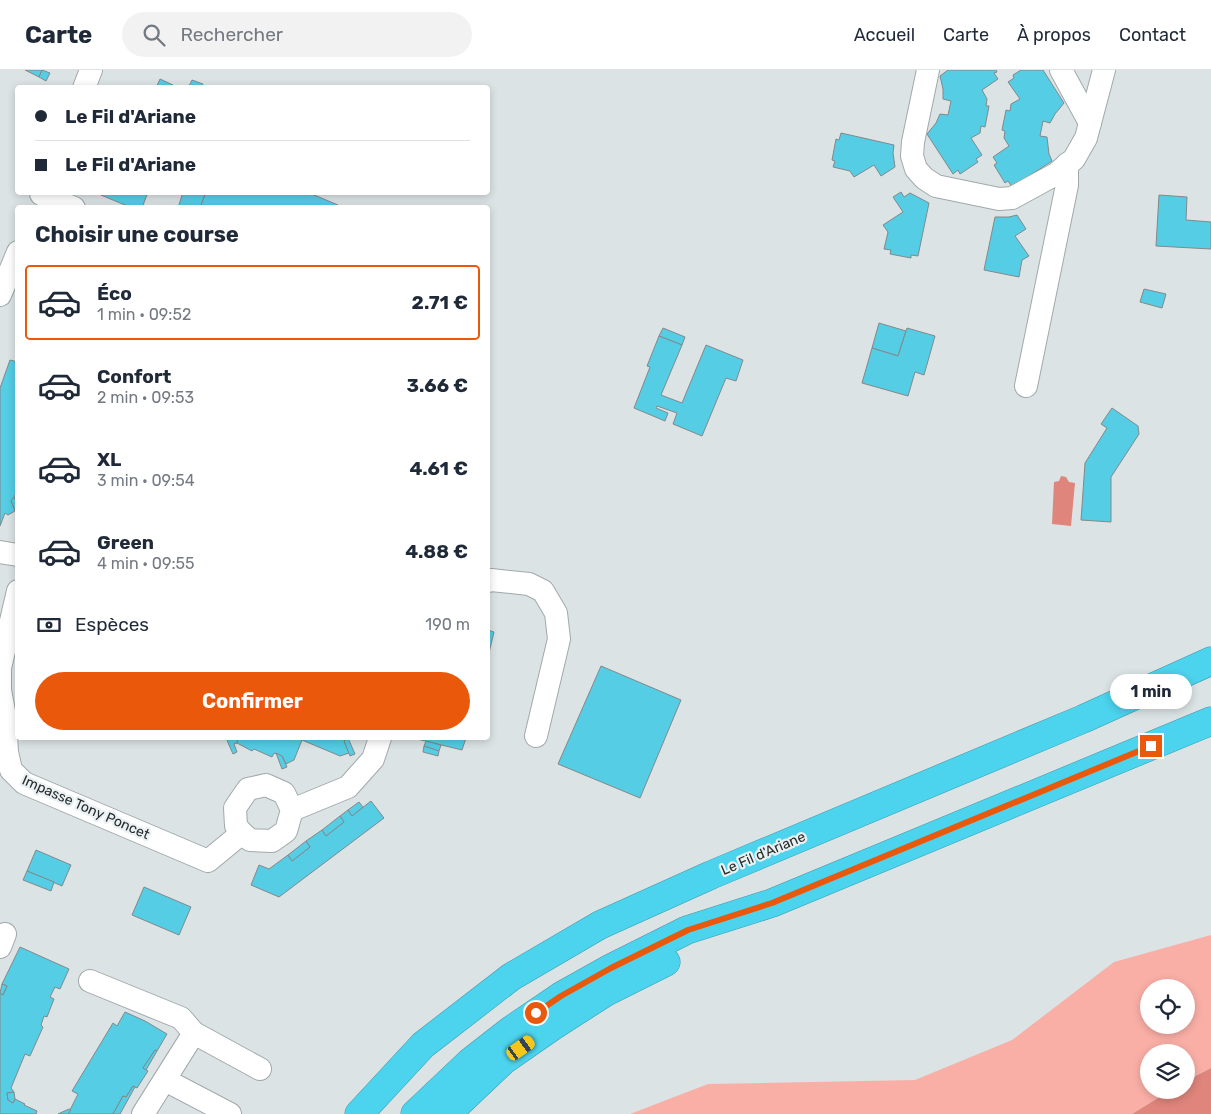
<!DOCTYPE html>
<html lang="fr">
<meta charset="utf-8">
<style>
body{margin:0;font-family:Rubik,sans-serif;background:#f2f2f3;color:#1f2937;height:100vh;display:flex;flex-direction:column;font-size:19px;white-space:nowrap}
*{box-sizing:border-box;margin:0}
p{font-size:16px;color:#747a83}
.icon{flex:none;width:28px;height:28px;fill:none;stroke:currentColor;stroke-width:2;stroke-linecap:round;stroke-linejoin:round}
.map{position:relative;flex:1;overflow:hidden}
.panel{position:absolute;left:15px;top:135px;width:475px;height:535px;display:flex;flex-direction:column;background:#fff;border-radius:5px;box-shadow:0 2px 8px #0003}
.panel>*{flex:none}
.hud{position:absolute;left:15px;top:15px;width:475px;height:110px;border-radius:5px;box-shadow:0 2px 8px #0003;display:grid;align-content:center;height:110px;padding:0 20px;background:#fff}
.fabs{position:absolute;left:1140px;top:909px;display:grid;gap:10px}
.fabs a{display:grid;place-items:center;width:55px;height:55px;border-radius:50%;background:#fff;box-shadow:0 2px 8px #0003;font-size:25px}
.end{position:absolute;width:22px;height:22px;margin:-11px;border:6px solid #ea580c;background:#fff;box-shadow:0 0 0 2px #fff}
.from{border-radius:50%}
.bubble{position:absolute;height:35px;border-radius:18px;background:#fff;box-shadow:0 2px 8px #0003;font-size:16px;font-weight:700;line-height:35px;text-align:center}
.car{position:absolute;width:15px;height:30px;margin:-15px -8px;border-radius:6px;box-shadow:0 0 4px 1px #0007;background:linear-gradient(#f5c518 24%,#345 0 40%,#f5c518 0 76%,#345 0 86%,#f5c518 0)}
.hud b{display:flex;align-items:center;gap:18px;height:48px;font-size:19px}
.hud b+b{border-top:1px solid #e0e1e3}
.hud i{width:12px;height:12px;background:#1f2937}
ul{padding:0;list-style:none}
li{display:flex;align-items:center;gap:15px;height:75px;margin:0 10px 8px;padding:0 10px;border:2px solid transparent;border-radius:5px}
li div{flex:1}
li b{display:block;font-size:19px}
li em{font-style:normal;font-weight:700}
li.selected{border-color:#ea580c}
li>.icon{width:45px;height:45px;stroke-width:1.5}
h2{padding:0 20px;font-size:22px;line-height:60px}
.pay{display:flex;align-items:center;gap:12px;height:55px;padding:0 20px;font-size:19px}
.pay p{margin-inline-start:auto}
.action{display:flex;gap:10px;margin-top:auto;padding:10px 20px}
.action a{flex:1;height:58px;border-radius:30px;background:#ea580c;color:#fff;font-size:20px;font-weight:700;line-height:58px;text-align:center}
header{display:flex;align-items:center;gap:30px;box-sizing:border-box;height:70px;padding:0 25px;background:#fff;border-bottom:1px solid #e0e1e3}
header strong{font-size:24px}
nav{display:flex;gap:28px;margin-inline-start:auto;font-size:18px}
.search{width:350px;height:45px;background:#f2f2f3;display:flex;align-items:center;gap:12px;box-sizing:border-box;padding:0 18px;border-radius:28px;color:#747a83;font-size:19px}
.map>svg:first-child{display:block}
</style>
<header>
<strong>Carte</strong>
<div class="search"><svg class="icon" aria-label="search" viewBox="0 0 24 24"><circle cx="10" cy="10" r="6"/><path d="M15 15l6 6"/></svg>Rechercher</div>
<nav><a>Accueil</a><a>Carte</a><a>À propos</a><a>Contact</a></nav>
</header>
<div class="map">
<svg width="1211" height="1044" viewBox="0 0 1211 1044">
<rect width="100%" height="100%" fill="#dce3e5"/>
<path fill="#faafa6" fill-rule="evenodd" d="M1211,865V998L1186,1011V982H1149V1020H1171L1132,1044H630L708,1014L915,1010L1012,970L1114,892ZM1149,918H1186V955H1149Z"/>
<g fill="#df857c">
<path d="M1061,406L1066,407L1069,412L1075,413L1071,456L1052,454L1054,412L1059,411Z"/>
<path d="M1211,998V1044H1132L1171,1020H1186V1011Z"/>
</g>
<g fill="#54cde5" stroke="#82898b">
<path d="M25,0H42L39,7Z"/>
<path d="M42,0L50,3L46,11L39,7Z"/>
<path d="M948,0H996L997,2L994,3L998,9L982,20L987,29L986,36H989L985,57L981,56L980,63L971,68L982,85L976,89L978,92L960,104L958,100L953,104L927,64L936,53L940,44L948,45L951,31L943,29V19L940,6Z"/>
<path d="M1021,0H1043L1064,33L1055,44L1050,53L1043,51L1040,66L1047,67L1049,84L1052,91L1012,117L1008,111L1005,113L994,95L997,93L993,87L1009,76L1004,68L1005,61L1002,60L1006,40L1010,41L1011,34L1020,29L1008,12L1014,8L1013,5Z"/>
<path d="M160,9L173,15L172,18H156Z"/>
<path d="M192,10L203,14L202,18H188Z"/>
<path d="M841,63L894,75L893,83L895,97L881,106L874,95L854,107L850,101L833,97L835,91L832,90L836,69L839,70Z"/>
<path d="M102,122H148L142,138H132L101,125Z"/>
<path d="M183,122H206L200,138H178Z"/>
<path d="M206,122H307L338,135L337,138H200Z"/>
<path d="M901,122L904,127L910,123L929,133L918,186L911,185V188L890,184L891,180L884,179L888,162L883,155L903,142L893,127Z"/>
<path d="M1159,125L1187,127L1186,150L1211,152V179L1156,176Z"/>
<path d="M1017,145L1026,159L1015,166L1029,186L1022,190L1019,207L984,200L995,147H1009Z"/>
<path d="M1144,219L1166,224L1162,238L1140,232Z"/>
<path d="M879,253L906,261L898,286L872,278Z"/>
<path d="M663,258L685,267L682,275L659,266Z"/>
<path d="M907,258L935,266L924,305L915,302L908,326L862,313L872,278L898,286Z"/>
<path d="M659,266L682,275L661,325L682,333L706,275L743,290L736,311L726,308L702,366L673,354L677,343L657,336L656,338L668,343L665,351L634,338L650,297L647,296Z"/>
<path d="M10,290L18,292V417L13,430L11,431L15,441L8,445L5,443L0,456V318Z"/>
<path d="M1112,338L1138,356L1139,364L1111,407V452L1081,450L1085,393L1107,358L1101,354Z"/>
<path d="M14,427L18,434L17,444L11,431Z"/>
<path d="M488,560L494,562L488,587Z"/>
<path d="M601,596L681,630L640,728L558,694Z"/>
<path d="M226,668L238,669L237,673L234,674L237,682L233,684Z"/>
<path d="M234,668H348L344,671L349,683L340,686L302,670L294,690L286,694L282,686L274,683L272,687L254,679L252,681L237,673L238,669Z"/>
<path d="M348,668L355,684L350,686L344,671Z"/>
<path d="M418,668H466L462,680L417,669Z"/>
<path d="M426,671L441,675L439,681L424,676Z"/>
<path d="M424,676L439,681L438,686L423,682Z"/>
<path d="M276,683L282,686L287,697L282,699Z"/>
<path d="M371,731L384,748L279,827L251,815L259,795L269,799L288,785L292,791L310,777L306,771L322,760L326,766L344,752L340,746L348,740L352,746Z"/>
<path d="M359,732L363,737L352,746L348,740Z"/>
<path d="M340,746L344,752L326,766L322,760Z"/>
<path d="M306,771L310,777L292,791L288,785Z"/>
<path d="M36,780L71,795L62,816L27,801Z"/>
<path d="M27,801L54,812L51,821L23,810Z"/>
<path d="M144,817L191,837L179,865L132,845Z"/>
<path d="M20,877L69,899L60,919L55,917L50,927L54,929L47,947L44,946L41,955L43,957L30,986L25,984L11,1018L14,1022L7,1023L8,1030L13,1033L15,1029L25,1034L24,1035L37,1041L36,1044H0V923L3,925L7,916L2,914Z"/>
<path d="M2,914L7,916L3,925L0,923Z"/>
<path d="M125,942L145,951L167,964L157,981L155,980L143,998L148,1001L137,1018L133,1016L126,1027L123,1026L113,1044H68L78,1024L72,1021L113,953L117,956Z"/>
<path d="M155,980L157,981L146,1000L143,998Z"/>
<path d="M133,1016L135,1017L120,1044H113L123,1026L126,1027Z"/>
<path d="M14,1022L15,1029L13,1033L8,1030L7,1023Z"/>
<path d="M69,1039L71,1040L68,1044H58Z"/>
</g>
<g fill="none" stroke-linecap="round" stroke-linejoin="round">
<defs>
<g id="minor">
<path d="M928,0L913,72L912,86L916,99L924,108L936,116L999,129L1012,128L1056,104L1074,89L1086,68L1104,0"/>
<path d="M1061,0L1090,53"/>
<path d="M84,18L91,0"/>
<path d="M41,124L74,138"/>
<path d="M0,225L18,182"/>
<path d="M1026,316L1067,115V94"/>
<path d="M0,482L18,485"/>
<path d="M488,511L491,510L529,514L543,521L556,543L559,569L536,666"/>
<path d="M18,521L0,598V620L5,647L7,682L11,700L24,713L208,791L242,763"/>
<path d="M266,715L284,723L292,740L286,761L272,771L250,770L242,763L236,756L235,738L248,719Z"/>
<path d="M292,740L348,717L373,689L380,668"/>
<path d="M0,877L5,864"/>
<path d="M90,911L181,948L194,963L260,999"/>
<path d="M165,1010L230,1044"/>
<path d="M143,1044L194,963"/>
</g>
<g id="highway">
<path d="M359,1044L423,975L511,907L600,855L711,805L1083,649L1211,591"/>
<path d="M415,1044L470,992L511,960L561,926L611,898L687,860L772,833L1211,651"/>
<path d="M447,1044L504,990L553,956L606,922L666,892"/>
</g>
</defs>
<use href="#minor" stroke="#a1a9aa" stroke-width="24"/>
<use href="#highway" stroke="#3f98a9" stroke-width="29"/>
<use href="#minor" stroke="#fff" stroke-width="22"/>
<use href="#highway" stroke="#4cd3ed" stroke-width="28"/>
</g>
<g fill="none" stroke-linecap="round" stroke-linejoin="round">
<path stroke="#ea580c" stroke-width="6" d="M536,943L561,926L611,898L688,860L772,833L1151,676"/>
</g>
<g text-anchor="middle" stroke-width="4.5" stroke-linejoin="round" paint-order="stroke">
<g font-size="14" fill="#282b2b" stroke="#e9f1f2">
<text transform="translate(86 737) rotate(24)" y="5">Impasse Tony Poncet</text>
<text transform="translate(763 783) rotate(-23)" y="5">Le Fil d'Ariane</text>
</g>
</g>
</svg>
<div class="fabs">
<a><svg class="icon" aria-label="locate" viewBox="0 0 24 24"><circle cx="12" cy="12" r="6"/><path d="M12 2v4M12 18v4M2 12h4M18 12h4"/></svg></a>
<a><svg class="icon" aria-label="layers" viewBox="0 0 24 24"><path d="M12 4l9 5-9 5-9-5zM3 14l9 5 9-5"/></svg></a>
</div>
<i class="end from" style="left:536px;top:943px"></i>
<i class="end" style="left:1151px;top:676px"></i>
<div class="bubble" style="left:1110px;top:604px;width:82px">1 min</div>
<i class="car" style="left:521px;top:978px;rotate:55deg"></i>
<div class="hud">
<b><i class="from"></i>Le Fil d'Ariane</b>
<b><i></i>Le Fil d'Ariane</b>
</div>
<section class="panel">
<h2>Choisir une course</h2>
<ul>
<li class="selected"><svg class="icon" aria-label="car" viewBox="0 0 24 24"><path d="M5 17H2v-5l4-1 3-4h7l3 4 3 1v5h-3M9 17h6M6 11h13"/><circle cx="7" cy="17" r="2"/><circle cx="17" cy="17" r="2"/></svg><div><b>Éco</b><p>1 min · 09:52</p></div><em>2.71 €</em></li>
<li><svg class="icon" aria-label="car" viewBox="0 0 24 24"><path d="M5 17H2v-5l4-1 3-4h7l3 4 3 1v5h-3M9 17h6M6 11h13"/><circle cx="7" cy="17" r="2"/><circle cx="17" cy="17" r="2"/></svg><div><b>Confort</b><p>2 min · 09:53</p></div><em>3.66 €</em></li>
<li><svg class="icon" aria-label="car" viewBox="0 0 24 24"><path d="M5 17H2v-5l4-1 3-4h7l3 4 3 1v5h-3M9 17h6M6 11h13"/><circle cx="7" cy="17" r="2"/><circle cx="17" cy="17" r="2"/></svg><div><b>XL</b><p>3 min · 09:54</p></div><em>4.61 €</em></li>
<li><svg class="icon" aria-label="car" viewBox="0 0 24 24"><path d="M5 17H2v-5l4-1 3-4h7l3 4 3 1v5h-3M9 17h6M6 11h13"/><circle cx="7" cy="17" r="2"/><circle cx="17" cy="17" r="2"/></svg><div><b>Green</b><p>4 min · 09:55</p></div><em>4.88 €</em></li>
</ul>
<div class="pay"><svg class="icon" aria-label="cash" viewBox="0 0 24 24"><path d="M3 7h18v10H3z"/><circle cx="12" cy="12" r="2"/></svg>Espèces<p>190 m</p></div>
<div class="action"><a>Confirmer</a></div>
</section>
</div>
